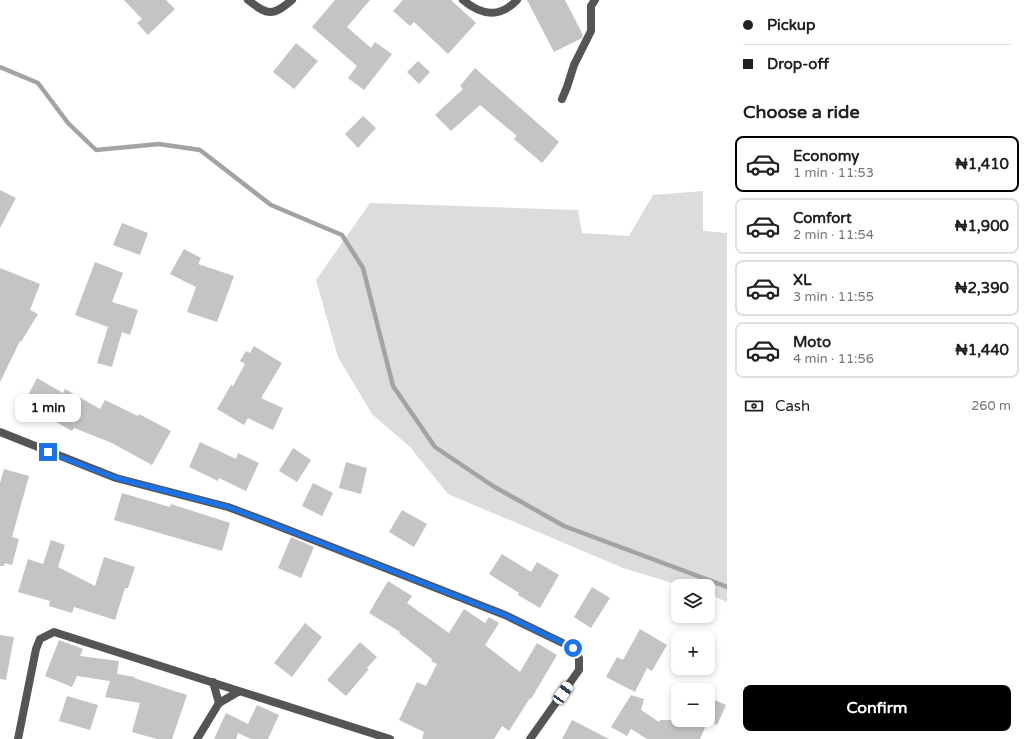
<!DOCTYPE html>
<meta charset="utf-8">
<style>
body{margin:0;font-family:"Varela Round",sans-serif;background:#f2f2f2;color:#202124;height:100vh;display:flex;flex-direction:column;font-size:15px;white-space:nowrap}
*{box-sizing:border-box;margin:0}
p{font-size:13px;color:#757577}
.icon{flex:none;width:22px;height:22px;fill:none;stroke:currentColor;stroke-width:2;stroke-linecap:round;stroke-linejoin:round}
.map{position:relative;flex:1;overflow:hidden}
.details{display:flex;flex-direction:column;background:#fff;width:300px}
.details>*{flex:none}
.guide{display:grid;align-content:center;height:88px;padding:0 16px;background:#fff}
.controls{position:absolute;left:671px;top:579px;display:grid;gap:8px}
.controls a{display:grid;place-items:center;width:44px;height:44px;border-radius:8px;background:#fff;box-shadow:0 2px 6px #0003;font-size:20px}
.end{position:absolute;width:18px;height:18px;margin:-9px;border:5px solid #1a73e8;background:#fff;box-shadow:0 0 0 2px #fff}
.from{border-radius:50%}
.bubble{position:absolute;height:28px;border-radius:8px;background:#fff;box-shadow:0 2px 6px #0003;font-size:13px;font-weight:800;line-height:28px;text-align:center}
.car{position:absolute;width:12px;height:24px;margin:-12px -6px;border-radius:5px;box-shadow:0 0 3px 1px #0007;background:linear-gradient(#fff 24%,#345 0 40%,#fff 0 76%,#345 0 86%,#fff 0)}
.guide b{display:flex;align-items:center;gap:14px;height:38px;font-size:15px}
.guide b+b{border-top:1px solid #e0e0e0}
.guide i{width:10px;height:10px;background:#202124}
ul{padding:0;list-style:none}
li{display:flex;align-items:center;gap:12px;height:56px;margin:0 8px 6px;padding:0 8px;border:2px solid #e0e0e0;border-radius:8px}
li div{flex:1}
li b{display:block;font-size:15px}
li em{font-style:normal;font-weight:800}
li.selected{border-color:#000}
li>.icon{width:36px;height:36px;stroke-width:1.5}
h2{padding:0 16px;font-size:18px;line-height:48px}
.pay{display:flex;align-items:center;gap:10px;height:44px;padding:0 16px;font-size:15px}
.pay p{margin-inline-start:auto}
.primary-button{display:flex;gap:8px;margin-top:auto;padding:8px 16px}
.primary-button a{flex:1;height:46px;border-radius:8px;background:#000;color:#fff;font-size:16px;font-weight:800;line-height:46px;text-align:center}
main{display:flex;flex:1;min-height:0}
.map>svg:first-child{display:block}
</style>
<main>
<div class="map">
<svg width="727" height="739" viewBox="0 0 727 739">
<rect width="100%" height="100%" fill="#fff"/>
<path fill="#dcdcdc" d="M703,191V231L727,233V602L708,594V586H682L623,568L448,494L410,447L372,414L338,357L316,280L370,203L578,210L582,233L629,236L653,195Z"/>
<g fill="none" stroke-linecap="round" stroke-linejoin="round">
<path stroke="#a3a3a3" stroke-width="4.5" d="M0,67L38,83L68,123L96,150L159,144L200,150L271,205L342,235L363,268L393,386L435,447L493,486L564,526L727,587"/>
</g>
<g fill="#c4c4c4">
<path d="M124,0H166L175,9L148,35L137,23L142,19Z"/>
<path d="M335,0H370L347,27L371,48L375,42L392,54L364,90L348,78L357,66L312,27Z"/>
<path d="M403,0H451L476,23L448,54L414,22L410,26L393,11Z"/>
<path d="M527,0H565L583,35L582,38L554,52Z"/>
<path d="M296,43L318,61L294,89L273,72Z"/>
<path d="M418,61L430,72L419,84L407,72Z"/>
<path d="M475,68L559,142L542,163L514,139L517,136L480,105L451,131L435,115L463,89L460,86Z"/>
<path d="M363,116L376,128L358,148L345,134Z"/>
<path d="M0,190L16,198L0,228Z"/>
<path d="M122,223L148,233L140,255L113,245Z"/>
<path d="M184,249L201,258L198,264L234,276L217,322L187,312L196,287L170,274Z"/>
<path d="M95,262L123,273L112,302L138,310L130,335L122,332L112,367L97,363L108,327L75,315Z"/>
<path d="M0,268L40,284L30,310L38,314L21,342L20,341L0,382Z"/>
<path d="M254,346L282,363L261,398L283,408L273,430L248,418L244,425L217,409L231,385L233,386L245,364L240,361L246,351L250,353Z"/>
<path d="M37,378L63,393L65,389L100,409L105,400L138,416L139,414L171,431L152,465L112,443L74,428L72,431L42,414L41,417L22,407Z"/>
<path d="M200,442L236,459L238,453L259,463L246,491L219,478L218,481L189,467Z"/>
<path d="M293,448L311,460L297,482L279,471Z"/>
<path d="M346,462L367,468L361,494L339,488Z"/>
<path d="M4,469L29,476L12,537L19,539L12,565L5,563L4,566H0V483Z"/>
<path d="M313,483L333,493L322,516L302,506Z"/>
<path d="M122,493L170,507L171,504L230,523L222,551L114,520Z"/>
<path d="M402,510L427,524L414,547L389,532Z"/>
<path d="M291,537L314,547L301,578L278,568Z"/>
<path d="M51,540L65,545L58,567L95,586L104,557L135,567L128,588H125L115,620L74,607L72,613L49,606L50,601L18,592L28,559L43,564Z"/>
<path d="M502,554L531,572L537,562L559,575L540,608L518,595L519,593L489,574Z"/>
<path d="M388,581L412,596L407,603L449,633L464,609L485,623L489,617L499,623L485,645L520,672L537,643L557,655L531,699L530,698L509,731L502,726L494,739H422L424,732L399,720L417,682L426,686L437,664L431,661L432,659L399,633L400,632L369,613Z"/>
<path d="M592,587L610,598L591,628L574,617Z"/>
<path d="M305,623L322,637L292,677L274,663Z"/>
<path d="M640,629L667,645L652,671L647,668L635,692L606,677L617,657L623,660Z"/>
<path d="M0,635L14,637L6,680L0,679Z"/>
<path d="M59,640L83,649L80,656L119,661L117,674L135,677L134,678L187,695L172,739H157L132,732L140,703L105,697L110,681L77,676L72,687L45,676Z"/>
<path d="M360,642L377,657L367,668L369,669L346,696L327,680Z"/>
<path d="M631,695L644,699L641,710L659,722L660,720H708V697L726,705L717,725L708,721L700,739H647L631,729L627,736L611,727Z"/>
<path d="M67,696L98,705L90,730L59,721Z"/>
<path d="M257,705L279,715L268,739H251L238,733L236,739H214L226,713L248,724Z"/>
<path d="M572,720L609,739H562Z"/>
</g>
<g fill="none" stroke-linecap="round" stroke-linejoin="round">
<g stroke="#555" stroke-width="8">
<path d="M248,0C268,16 273,16 292,0"/>
<path d="M463,0C481,15 499,19 517,0"/>
<path d="M562,99L567,87L574,65L591,31V6L595,0"/>
<path d="M0,432L116,478L228,507L273,524L505,615L573,648L579,658V670L530,739"/>
<path d="M213,682L219,703"/>
<path d="M18,739L36,649L40,639L54,632L390,739"/>
<path d="M197,739L219,703L238,692"/>
</g>
</g>
<g fill="none" stroke-linecap="round" stroke-linejoin="round">
<path stroke="#1a73e8" stroke-width="5" d="M48,452L116,478L228,507L273,524L505,615L573,648"/>
</g>
</svg>
<div class="controls">
<a><svg class="icon" aria-label="layers" viewBox="0 0 24 24"><path d="M12 4l9 5-9 5-9-5zM3 14l9 5 9-5"/></svg></a>
<a>+</a>
<a>−</a>
</div>
<i class="end from" style="left:573px;top:648px"></i>
<i class="end" style="left:48px;top:452px"></i>
<div class="bubble" style="left:15px;top:394px;width:66px">1 min</div>
<i class="car" style="left:563px;top:693px;rotate:35deg"></i>
</div>
<section class="details">
<div class="guide">
<b><i class="from"></i>Pickup</b>
<b><i></i>Drop-off</b>
</div>
<h2>Choose a ride</h2>
<ul>
<li class="selected"><svg class="icon" aria-label="car" viewBox="0 0 24 24"><path d="M5 17H2v-5l4-1 3-4h7l3 4 3 1v5h-3M9 17h6M6 11h13"/><circle cx="7" cy="17" r="2"/><circle cx="17" cy="17" r="2"/></svg><div><b>Economy</b><p>1 min · 11:53</p></div><em>₦1,410</em></li>
<li><svg class="icon" aria-label="car" viewBox="0 0 24 24"><path d="M5 17H2v-5l4-1 3-4h7l3 4 3 1v5h-3M9 17h6M6 11h13"/><circle cx="7" cy="17" r="2"/><circle cx="17" cy="17" r="2"/></svg><div><b>Comfort</b><p>2 min · 11:54</p></div><em>₦1,900</em></li>
<li><svg class="icon" aria-label="car" viewBox="0 0 24 24"><path d="M5 17H2v-5l4-1 3-4h7l3 4 3 1v5h-3M9 17h6M6 11h13"/><circle cx="7" cy="17" r="2"/><circle cx="17" cy="17" r="2"/></svg><div><b>XL</b><p>3 min · 11:55</p></div><em>₦2,390</em></li>
<li><svg class="icon" aria-label="car" viewBox="0 0 24 24"><path d="M5 17H2v-5l4-1 3-4h7l3 4 3 1v5h-3M9 17h6M6 11h13"/><circle cx="7" cy="17" r="2"/><circle cx="17" cy="17" r="2"/></svg><div><b>Moto</b><p>4 min · 11:56</p></div><em>₦1,440</em></li>
</ul>
<div class="pay"><svg class="icon" aria-label="cash" viewBox="0 0 24 24"><path d="M3 7h18v10H3z"/><circle cx="12" cy="12" r="2"/></svg>Cash<p>260 m</p></div>
<div class="primary-button"><a>Confirm</a></div>
</section>
</main>
